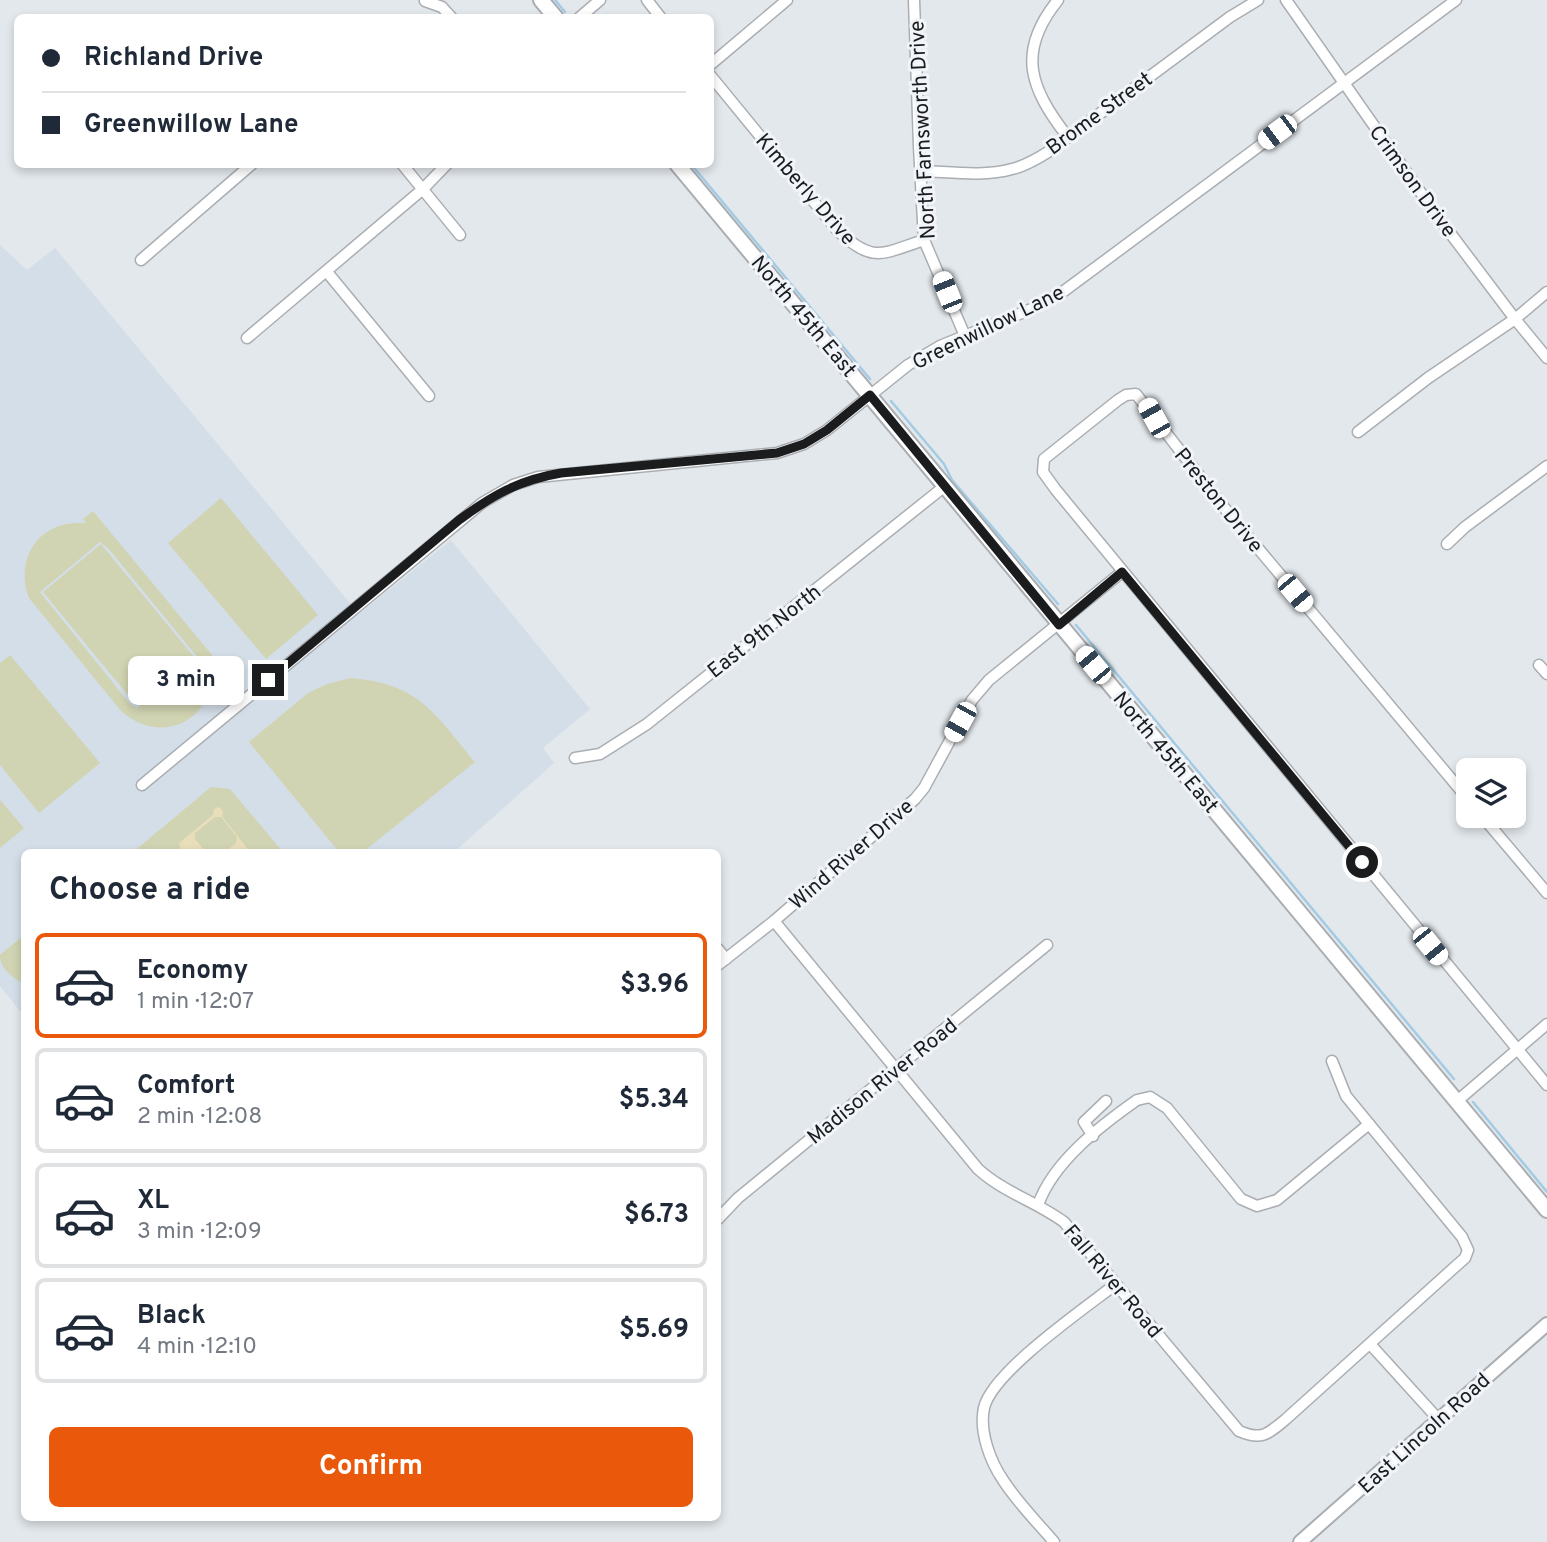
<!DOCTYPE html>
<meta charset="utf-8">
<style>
body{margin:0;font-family:Overpass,sans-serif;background:#f2f2f3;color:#1f2937;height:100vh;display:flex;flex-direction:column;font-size:26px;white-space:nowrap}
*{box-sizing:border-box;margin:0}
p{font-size:23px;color:#747a83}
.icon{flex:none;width:38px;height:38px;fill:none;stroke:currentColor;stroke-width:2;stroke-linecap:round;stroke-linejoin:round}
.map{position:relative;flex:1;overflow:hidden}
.drawer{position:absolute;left:21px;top:849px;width:700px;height:672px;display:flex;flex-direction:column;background:#fff;border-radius:10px;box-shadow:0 4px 10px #0003}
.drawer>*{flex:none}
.guide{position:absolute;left:14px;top:14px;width:700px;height:154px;border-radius:10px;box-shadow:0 4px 10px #0003;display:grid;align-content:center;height:154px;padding:0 28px;background:#fff}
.tools{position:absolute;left:1456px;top:758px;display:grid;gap:14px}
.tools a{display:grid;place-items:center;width:70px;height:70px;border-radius:10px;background:#fff;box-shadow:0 4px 10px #0003;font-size:35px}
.end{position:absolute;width:32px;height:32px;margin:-16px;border:9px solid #1b1c1e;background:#fff;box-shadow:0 0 0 4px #fff}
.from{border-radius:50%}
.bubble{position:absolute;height:49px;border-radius:10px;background:#fff;box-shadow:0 4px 10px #0003;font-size:23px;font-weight:700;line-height:49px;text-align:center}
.car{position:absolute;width:21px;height:42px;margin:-21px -10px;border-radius:9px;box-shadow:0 0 5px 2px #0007;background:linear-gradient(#fff 24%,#345 0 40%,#fff 0 76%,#345 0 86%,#fff 0)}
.guide b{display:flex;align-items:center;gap:24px;height:66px;font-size:26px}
.guide b+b{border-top:2px solid #e0e1e3}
.guide i{width:18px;height:18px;background:#1f2937}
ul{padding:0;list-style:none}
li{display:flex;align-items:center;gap:21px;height:105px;margin:0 14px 10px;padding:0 14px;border:4px solid #e0e1e3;border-radius:10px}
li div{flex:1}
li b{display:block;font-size:26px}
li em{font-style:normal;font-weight:700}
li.on{border-color:#ea580c}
li>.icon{width:63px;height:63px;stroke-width:1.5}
h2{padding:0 28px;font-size:32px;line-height:84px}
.action{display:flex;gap:14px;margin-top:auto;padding:14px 28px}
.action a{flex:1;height:80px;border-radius:10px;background:#ea580c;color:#fff;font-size:28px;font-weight:700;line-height:80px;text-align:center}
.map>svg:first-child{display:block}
</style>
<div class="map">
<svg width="1547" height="1542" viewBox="0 0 1547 1542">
<rect width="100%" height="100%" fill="#e3e8ec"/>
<path fill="#d4dee8" d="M0,245L27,270L55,248L359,614L451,540L590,709L543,748L554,763L454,852H24V1016L0,986Z"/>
<g fill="#d1d4b2" fill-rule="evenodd">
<path d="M221,498L318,615L266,659L168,543Z"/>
<path d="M93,511L226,672L218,679L214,675C208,725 158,744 121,711L29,598C14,556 41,519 86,523L83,519ZM100,542L108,548L198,658L137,708L130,704L40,592Z"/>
<path d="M101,544L194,657L136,705L43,592Z"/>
<path d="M10,655L100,763L39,813L0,765V663Z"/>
<path d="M351,678C420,684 434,713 475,762L363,852H339L249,742L308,693L327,684Z"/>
<path d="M211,787L230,789L283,852H133Z"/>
<path d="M0,800L24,828L0,848Z"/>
<path d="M24,935V984C13,978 0,969 0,955Z"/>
</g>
<path fill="#e8deb9" d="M219,807L223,811L222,816L250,852H225L236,843L237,837L221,817H215L195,833V839L206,852H181L179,843L213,815L214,809Z"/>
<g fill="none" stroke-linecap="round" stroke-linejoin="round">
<g stroke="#a3cce4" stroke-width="2.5">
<path d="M555,0L565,12"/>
<path d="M691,164L870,379"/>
<path d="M891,401L944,464L952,480L1058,604"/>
<path d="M1076,625L1454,1079"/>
<path d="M1473,1102L1547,1192"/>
</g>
<defs>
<g id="minor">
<path d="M647,0L661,18"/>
<path d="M914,0L919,146L924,240L965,336"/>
<path d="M1058,0C1016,52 1030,88 1067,136"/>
<path d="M1286,0L1435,213L1515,319L1547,358"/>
<path d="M425,1L442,7L452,18"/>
<path d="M579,18L600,0"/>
<path d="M710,65L787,0"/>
<path d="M710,75L837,230C873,264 881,254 924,240"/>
<path d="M402,164L460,235"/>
<path d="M922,171C951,172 984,177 1012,169C1025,166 1037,159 1048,152L1230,17L1258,0"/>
<path d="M141,260L252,164"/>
<path d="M327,272L429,396"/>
<path d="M247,338L423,189L447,164"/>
<path d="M1358,432L1428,378L1515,319L1547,292"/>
<path d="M1447,544L1465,527L1547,466"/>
<path d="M1539,665L1547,674"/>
<path d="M575,758L600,754L647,724L945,486"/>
<path d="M142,785L482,503L513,485L538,477L777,453L804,444L827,430L908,365L940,346L1034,308L1064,291L1456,0"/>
<path d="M1468,799L1226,510L1136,394L1126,395L1118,400L1044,459L1043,472L1056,490L1547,1085"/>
<path d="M1482,816L1547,893"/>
<path d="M774,921L978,1169C1003,1192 1037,1202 1064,1222L1239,1431C1262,1441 1268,1434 1286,1419L1456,1266L1465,1258L1468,1250L1462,1237L1346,1096L1332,1061"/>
<path d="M718,949L726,959"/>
<path d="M718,965L774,921L915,799L924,788L972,700L989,680L1122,572"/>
<path d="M1456,1102L1547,1024"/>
<path d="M1093,1136L1084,1122L1106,1101"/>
<path d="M1038,1205C1053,1162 1100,1126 1137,1100L1150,1097L1167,1108L1241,1199L1257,1206L1277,1200L1369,1124"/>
<path d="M718,1219L738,1198L1047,945"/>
<path d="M1370,1344L1439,1420"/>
<path d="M1054,1542C1037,1522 1017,1502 1003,1480C990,1461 979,1431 984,1408C992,1372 1085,1308 1116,1284"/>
</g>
<path id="tertiary" d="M1300,1542L1547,1324"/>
<g id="secondary">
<path d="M541,0L556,18"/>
<path d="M677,164L1547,1210"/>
</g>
</defs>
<use href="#minor" stroke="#aaaeb2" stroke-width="13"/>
<use href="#tertiary" stroke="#aaaeb2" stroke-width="16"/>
<use href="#secondary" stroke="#aaaeb2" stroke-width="18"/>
<use href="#minor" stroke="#fff" stroke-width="10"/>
<use href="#tertiary" stroke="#fff" stroke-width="12"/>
<use href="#secondary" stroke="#fff" stroke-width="14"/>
</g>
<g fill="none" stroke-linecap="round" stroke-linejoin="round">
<path stroke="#1b1c1e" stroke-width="9" d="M268,680L459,520C493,495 519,480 561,473L777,453L804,444L827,430L870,395L1059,625L1122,572L1362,862"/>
</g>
<g text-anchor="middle" stroke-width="6" stroke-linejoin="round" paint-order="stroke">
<g font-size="21" fill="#1b1c1e" stroke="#f1f5fa">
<text transform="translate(1099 113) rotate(-36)" y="7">Brome Street</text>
<text transform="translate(922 130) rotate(-93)" y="7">North Farnsworth Drive</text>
<text transform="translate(1413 181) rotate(54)" y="7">Crimson Drive</text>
<text transform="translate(806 189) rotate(49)" y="7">Kimberly Drive</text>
<text transform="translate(804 316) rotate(50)" y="7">North 45th East</text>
<text transform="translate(988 327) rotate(-26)" y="7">Greenwillow Lane</text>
<text transform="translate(1219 500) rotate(51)" y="7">Preston Drive</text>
<text transform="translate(764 631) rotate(-38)" y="7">East 9th North</text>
<text transform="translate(1166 752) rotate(50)" y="7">North 45th East</text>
<text transform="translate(851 854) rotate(-41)" y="7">Wind River Drive</text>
<text transform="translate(882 1081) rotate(-39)" y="7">Madison River Road</text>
<text transform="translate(1113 1281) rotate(50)" y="7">Fall River Road</text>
<text transform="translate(1424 1433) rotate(-42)" y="7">East Lincoln Road</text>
</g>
</g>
</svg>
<div class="tools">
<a><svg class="icon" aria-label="layers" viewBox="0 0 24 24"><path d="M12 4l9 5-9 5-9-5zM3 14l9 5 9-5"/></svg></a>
</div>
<i class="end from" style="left:1362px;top:862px"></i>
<i class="end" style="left:268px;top:680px"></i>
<div class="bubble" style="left:128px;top:656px;width:116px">3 min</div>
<i class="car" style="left:1277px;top:132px;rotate:233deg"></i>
<i class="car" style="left:947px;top:292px;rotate:338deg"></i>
<i class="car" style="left:1154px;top:418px;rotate:331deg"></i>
<i class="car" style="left:1295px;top:593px;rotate:140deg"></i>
<i class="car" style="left:1093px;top:665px;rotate:320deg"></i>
<i class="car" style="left:960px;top:722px;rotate:209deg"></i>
<i class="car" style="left:1430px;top:946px;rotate:141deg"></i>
<div class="guide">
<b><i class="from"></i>Richland Drive</b>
<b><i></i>Greenwillow Lane</b>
</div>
<section class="drawer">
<h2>Choose a ride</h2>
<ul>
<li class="on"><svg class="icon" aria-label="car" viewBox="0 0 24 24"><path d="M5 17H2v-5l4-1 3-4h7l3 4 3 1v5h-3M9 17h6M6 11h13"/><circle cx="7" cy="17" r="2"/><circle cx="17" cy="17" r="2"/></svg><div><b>Economy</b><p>1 min · 12:07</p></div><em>$3.96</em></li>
<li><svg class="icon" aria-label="car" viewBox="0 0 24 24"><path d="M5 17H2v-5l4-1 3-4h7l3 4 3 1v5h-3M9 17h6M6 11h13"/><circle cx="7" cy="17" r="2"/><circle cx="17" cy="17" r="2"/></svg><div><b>Comfort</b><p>2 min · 12:08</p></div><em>$5.34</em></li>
<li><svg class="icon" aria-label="car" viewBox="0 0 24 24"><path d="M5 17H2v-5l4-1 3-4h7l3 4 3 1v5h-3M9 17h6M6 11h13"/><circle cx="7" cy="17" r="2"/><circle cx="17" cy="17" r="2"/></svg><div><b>XL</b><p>3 min · 12:09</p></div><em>$6.73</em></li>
<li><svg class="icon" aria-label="car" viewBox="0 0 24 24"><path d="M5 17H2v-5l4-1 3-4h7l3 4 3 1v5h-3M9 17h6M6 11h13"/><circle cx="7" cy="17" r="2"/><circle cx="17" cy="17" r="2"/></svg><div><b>Black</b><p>4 min · 12:10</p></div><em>$5.69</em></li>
</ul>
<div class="action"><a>Confirm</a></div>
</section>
</div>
